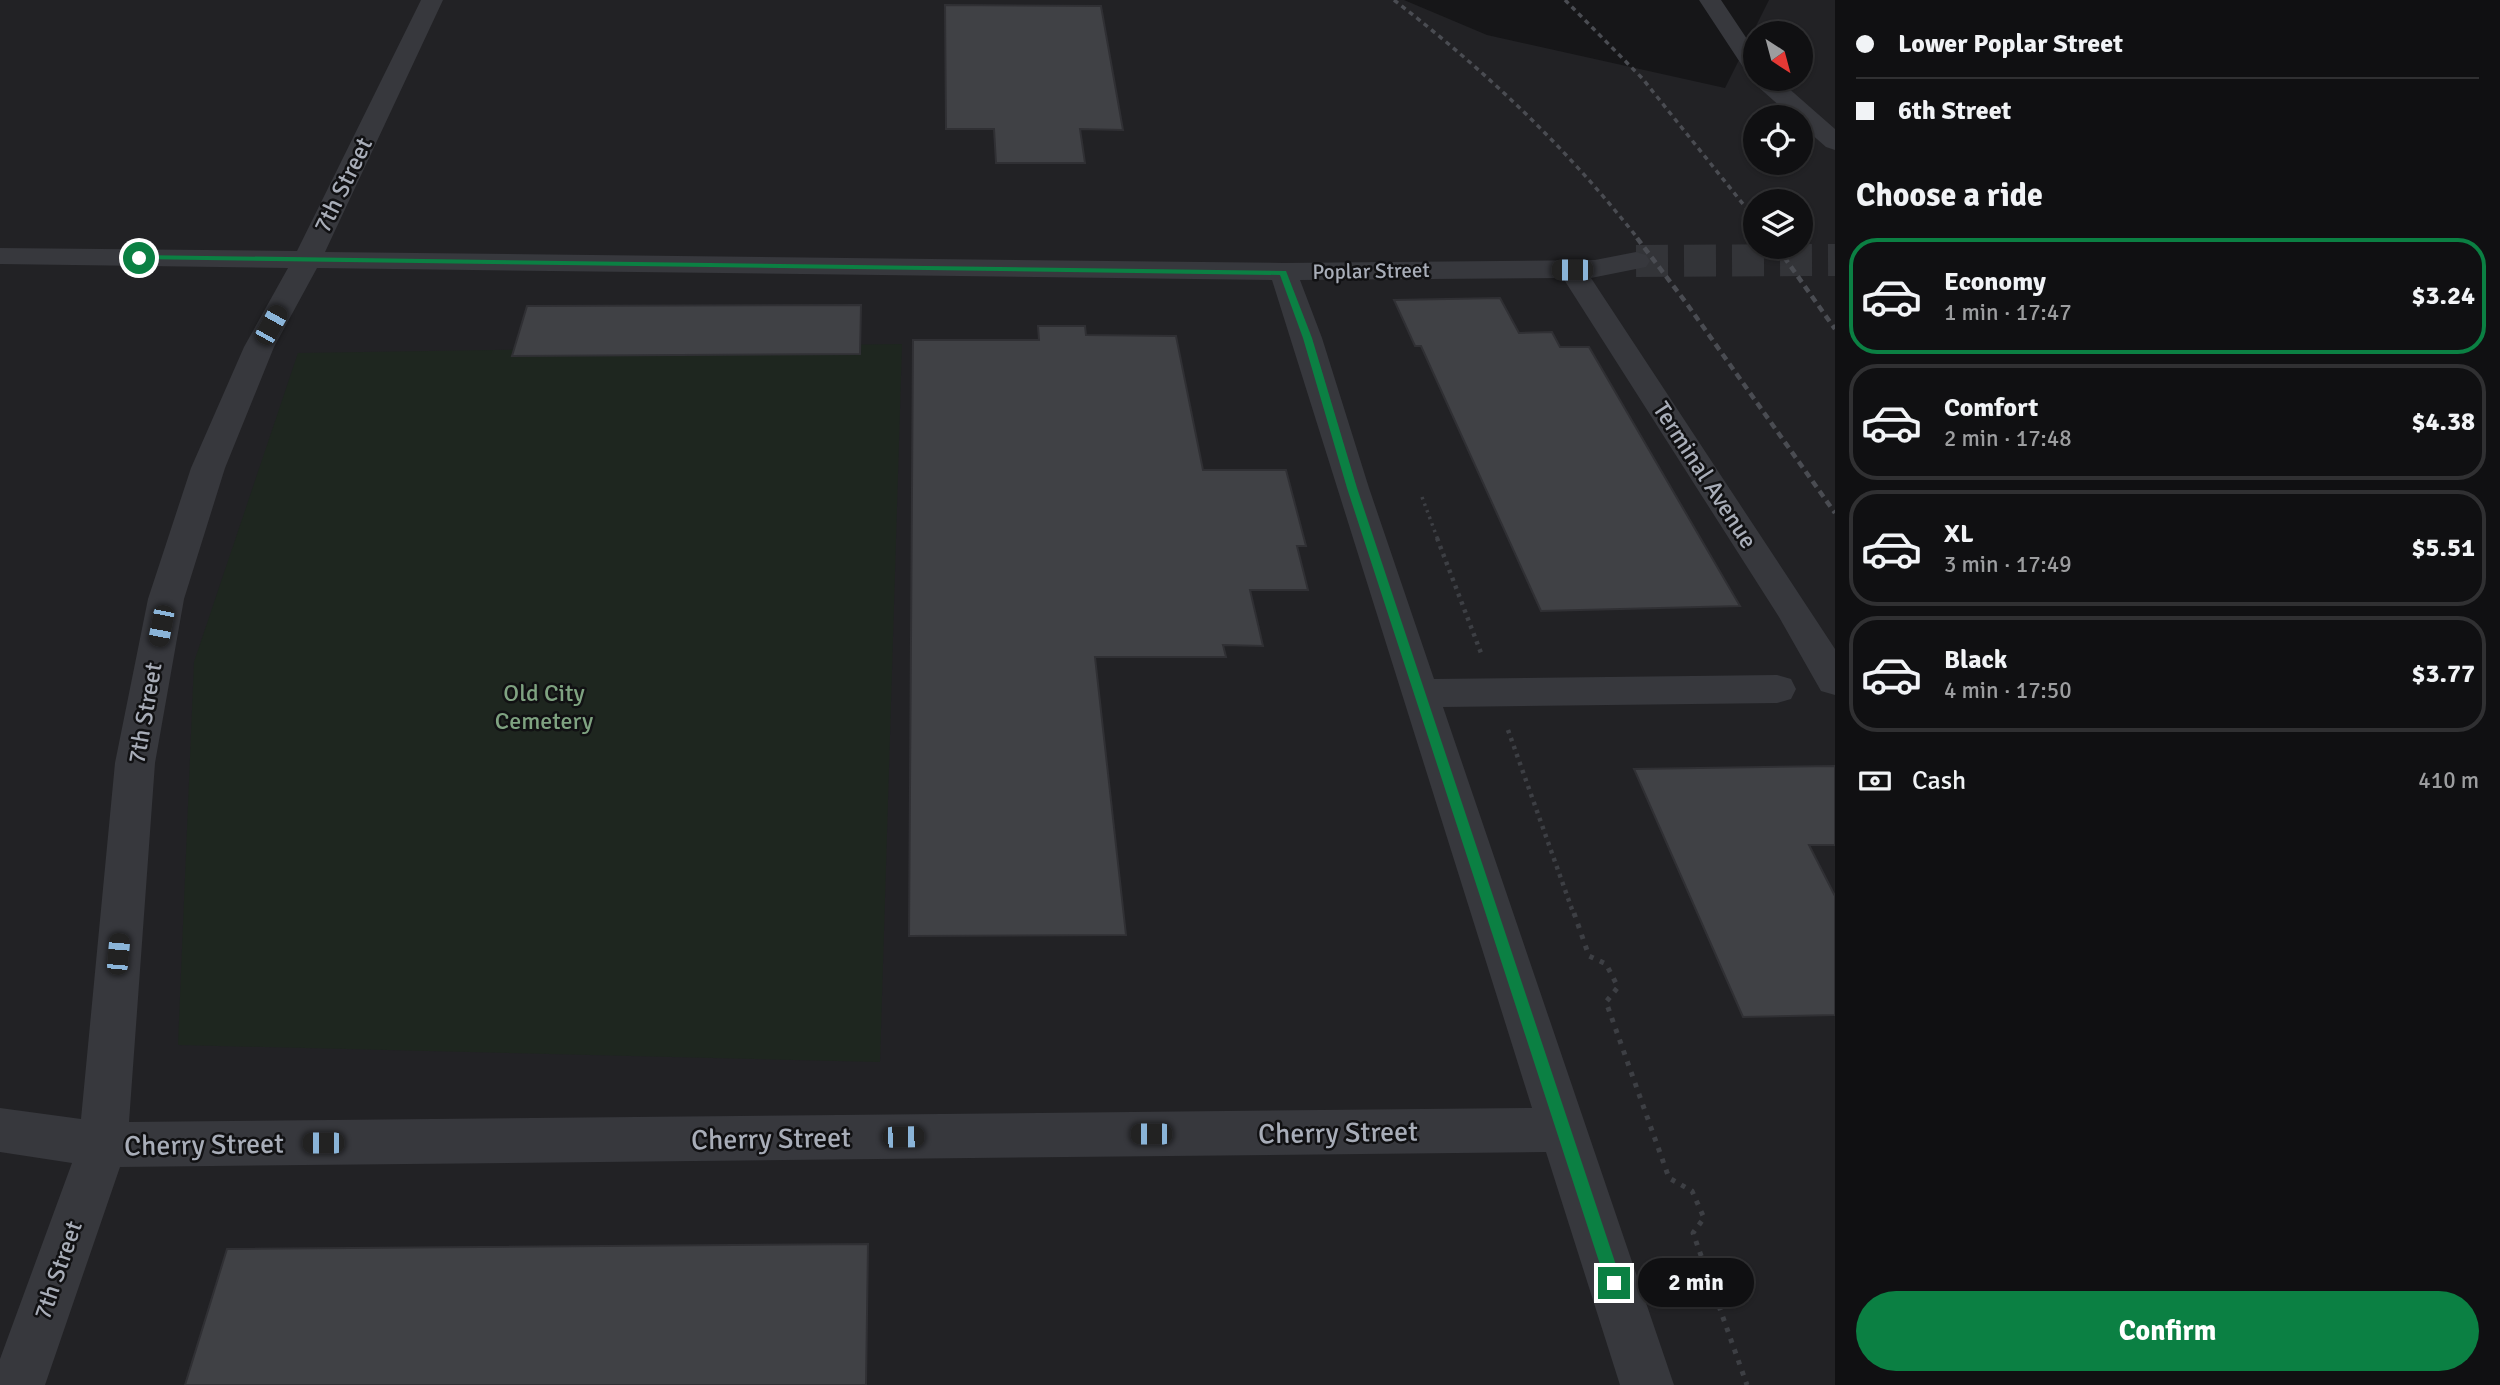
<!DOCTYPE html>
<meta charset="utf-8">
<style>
body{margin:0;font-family:Signika,sans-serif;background:#19191b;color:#f1f3f6;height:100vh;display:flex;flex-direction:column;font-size:26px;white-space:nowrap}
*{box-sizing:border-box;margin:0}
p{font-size:23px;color:#9c9d9f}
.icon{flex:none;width:38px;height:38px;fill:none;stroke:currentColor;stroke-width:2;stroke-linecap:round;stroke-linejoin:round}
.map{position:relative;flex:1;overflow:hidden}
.details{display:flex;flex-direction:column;background:#101012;width:665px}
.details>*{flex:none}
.hud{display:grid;align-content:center;height:154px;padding:0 21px;background:#101012}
.needle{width:46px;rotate:144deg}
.fabs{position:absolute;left:1743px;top:21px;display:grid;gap:14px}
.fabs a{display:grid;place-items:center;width:70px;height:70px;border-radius:50%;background:#101012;box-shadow:0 2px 5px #0004,0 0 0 2px #303032;font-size:35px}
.end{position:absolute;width:32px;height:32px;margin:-16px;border:9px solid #0b8043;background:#fff;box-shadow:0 0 0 4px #fff}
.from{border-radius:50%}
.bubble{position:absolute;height:49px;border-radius:24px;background:#101012;box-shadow:0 2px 5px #0004,0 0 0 2px #303032;font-size:23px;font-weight:700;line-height:49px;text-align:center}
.car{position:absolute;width:21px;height:42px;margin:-21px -10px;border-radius:9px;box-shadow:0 0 5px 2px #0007;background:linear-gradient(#222 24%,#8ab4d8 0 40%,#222 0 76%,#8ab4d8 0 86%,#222 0)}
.hud b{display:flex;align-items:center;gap:24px;height:66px;font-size:26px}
.hud b+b{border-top:2px solid #303032}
.hud i{width:18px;height:18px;background:#f1f3f6}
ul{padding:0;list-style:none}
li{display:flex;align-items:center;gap:21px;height:116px;margin:0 14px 10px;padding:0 7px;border:4px solid #303032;border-radius:28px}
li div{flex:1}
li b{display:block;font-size:26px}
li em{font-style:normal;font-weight:700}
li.selected{border-color:#0b8043}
li>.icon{width:63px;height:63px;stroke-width:1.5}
h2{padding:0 21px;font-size:32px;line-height:84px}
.pay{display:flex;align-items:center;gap:18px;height:77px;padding:0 21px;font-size:26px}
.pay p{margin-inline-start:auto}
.button{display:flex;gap:14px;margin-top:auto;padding:14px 21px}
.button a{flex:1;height:80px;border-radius:42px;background:#0b8043;color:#fff;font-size:28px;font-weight:700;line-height:80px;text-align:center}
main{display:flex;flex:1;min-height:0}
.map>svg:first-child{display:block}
</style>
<main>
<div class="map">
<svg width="1835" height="1385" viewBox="0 0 1835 1385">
<rect width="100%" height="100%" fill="#161618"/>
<path fill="#222225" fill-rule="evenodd" d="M0,0H1404L1487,35L1725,88L1769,0H1835V1385H0ZM1755,33H1801V79H1755ZM1755,117H1801V163H1755ZM1755,201H1801V247H1755Z"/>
<path fill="#1e261f" d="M902,344L880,1062L178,1045L194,662L298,353Z"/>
<g fill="#404145" stroke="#303034" stroke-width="2">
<path d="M945,5L1101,6L1123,130L1080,129L1085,163H996L994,129H946Z"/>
<path d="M1500,298L1519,333L1552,332L1560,347H1589L1740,606L1541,611L1421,346H1415L1394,300Z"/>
<path d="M861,305L860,354L512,356L527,306Z"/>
<path d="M1038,326H1085L1086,335L1176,336L1203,470H1286L1306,546H1297L1308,590H1250L1263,646L1223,645L1226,657H1095L1126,935L909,936L913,340H1039Z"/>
<path d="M1835,766V845H1809L1835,896V1015L1743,1017L1634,769Z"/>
<path d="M868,1244L866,1385H185L227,1249Z"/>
</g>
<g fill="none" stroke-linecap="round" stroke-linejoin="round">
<path stroke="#333438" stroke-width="32" stroke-dasharray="32 16" stroke-linecap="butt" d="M1636,261L1835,260"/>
<path stroke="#3d3f44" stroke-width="3.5" stroke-dasharray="2.5 4.5" stroke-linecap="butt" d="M1422,497L1438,540"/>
<g stroke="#3d3f44" stroke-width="4.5" stroke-dasharray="3.5 5" stroke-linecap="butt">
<path d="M1437,538L1481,653"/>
<path d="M1508,730L1574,915"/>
</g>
<path stroke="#3d3f44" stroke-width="5" stroke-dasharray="4.5 7" stroke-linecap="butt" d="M1574,913L1589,956L1606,964L1618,987L1606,1002L1669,1178L1692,1191L1704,1218L1693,1233L1747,1385"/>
<g fill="#37383d" fill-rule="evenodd">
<path d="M421,0H443L325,252L1283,263L1595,260L1636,252L1646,255L1650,261L1646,267L1591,278L1835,649V695L1821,691L1779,617L1563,278L1300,280L1322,338L1369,488L1434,679L1777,675L1791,679L1796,689L1791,699L1777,703L1443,707L1674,1385H1620L1546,1152L120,1167L45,1385H0V1359L72,1163L0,1152V1108L81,1119L115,763L148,599L191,468L244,347L288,268L0,264V248L297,251ZM317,268L1272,280L1532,1108L129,1122L155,763L184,599L225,468L274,347Z"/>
<path d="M1699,0H1721L1755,51V79H1778L1835,129V150L1826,147L1801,125V117H1792L1755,84L1752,79L1755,75L1747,73Z"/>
</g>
<g stroke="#4a4c52" stroke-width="3.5" stroke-dasharray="5 4.5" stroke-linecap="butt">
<path d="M1394,0C1488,73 1565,146 1639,240"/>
<path d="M1565,0L1642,78L1755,219"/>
</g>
<g stroke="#4a4c52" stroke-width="4.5" stroke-dasharray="7 5" stroke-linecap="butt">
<path d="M1637,238L1687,304L1835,513"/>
<path d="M1777,247L1835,329"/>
</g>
</g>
<path fill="#0b8043" d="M139,255L1286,271L1312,338L1357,488L1622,1283L1619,1288L1614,1290L1609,1288L1606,1283L1347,488L1303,338L1280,275L137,259Z"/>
<g text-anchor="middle" stroke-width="5" stroke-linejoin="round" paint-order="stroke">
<g font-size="21" fill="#a8adb8" stroke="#111113">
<text transform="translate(1371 271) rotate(-1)" y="7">Poplar Street</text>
</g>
<g font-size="24" fill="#a8adb8" stroke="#111113">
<text transform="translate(343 185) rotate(-64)" y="8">7th Street</text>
<text transform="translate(1705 475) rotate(57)" y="8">Terminal Avenue</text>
<text transform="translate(145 713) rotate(-80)" y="8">7th Street</text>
<text transform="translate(58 1270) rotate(-71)" y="8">7th Street</text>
</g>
<g font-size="24" fill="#7fa381" stroke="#111113">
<text x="544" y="701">Old City<tspan x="544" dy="28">Cemetery</tspan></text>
</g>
<g font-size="28" fill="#a8adb8" stroke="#111113">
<text transform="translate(1338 1132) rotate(-1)" y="10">Cherry Street</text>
<text transform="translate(771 1138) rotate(-1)" y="10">Cherry Street</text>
<text transform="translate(204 1144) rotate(-1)" y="10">Cherry Street</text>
</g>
</g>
</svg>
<div class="fabs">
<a><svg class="needle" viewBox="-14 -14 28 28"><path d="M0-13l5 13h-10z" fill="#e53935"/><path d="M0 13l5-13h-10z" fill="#9c9d9f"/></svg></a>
<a><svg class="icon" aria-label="locate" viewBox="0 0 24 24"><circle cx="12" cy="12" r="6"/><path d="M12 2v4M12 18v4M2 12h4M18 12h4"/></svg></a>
<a><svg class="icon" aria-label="layers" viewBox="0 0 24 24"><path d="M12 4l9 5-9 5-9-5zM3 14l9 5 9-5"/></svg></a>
</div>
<i class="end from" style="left:139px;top:258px"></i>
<i class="end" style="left:1614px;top:1283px"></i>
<div class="bubble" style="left:1638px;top:1258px;width:116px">2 min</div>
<i class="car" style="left:1572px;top:270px;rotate:270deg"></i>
<i class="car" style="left:271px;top:325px;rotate:29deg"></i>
<i class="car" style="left:161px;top:626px;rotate:191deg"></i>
<i class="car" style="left:118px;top:954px;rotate:5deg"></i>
<i class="car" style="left:1151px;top:1134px;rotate:270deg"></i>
<i class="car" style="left:903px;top:1137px;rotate:89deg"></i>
<i class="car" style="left:323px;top:1143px;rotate:270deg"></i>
</div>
<section class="details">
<div class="hud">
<b><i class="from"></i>Lower Poplar Street</b>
<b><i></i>6th Street</b>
</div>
<h2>Choose a ride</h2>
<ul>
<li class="selected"><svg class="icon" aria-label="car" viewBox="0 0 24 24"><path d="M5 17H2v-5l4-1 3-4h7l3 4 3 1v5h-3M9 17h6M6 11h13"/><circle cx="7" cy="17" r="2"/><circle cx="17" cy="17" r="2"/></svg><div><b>Economy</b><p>1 min · 17:47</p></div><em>$3.24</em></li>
<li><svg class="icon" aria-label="car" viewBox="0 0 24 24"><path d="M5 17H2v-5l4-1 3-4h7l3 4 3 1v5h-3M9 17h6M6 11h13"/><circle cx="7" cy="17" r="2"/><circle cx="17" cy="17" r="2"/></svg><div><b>Comfort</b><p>2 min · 17:48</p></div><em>$4.38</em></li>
<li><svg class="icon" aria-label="car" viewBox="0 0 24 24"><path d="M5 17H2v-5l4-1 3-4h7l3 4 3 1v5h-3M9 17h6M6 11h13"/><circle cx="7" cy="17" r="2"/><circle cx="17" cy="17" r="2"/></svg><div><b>XL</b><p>3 min · 17:49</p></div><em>$5.51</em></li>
<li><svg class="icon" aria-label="car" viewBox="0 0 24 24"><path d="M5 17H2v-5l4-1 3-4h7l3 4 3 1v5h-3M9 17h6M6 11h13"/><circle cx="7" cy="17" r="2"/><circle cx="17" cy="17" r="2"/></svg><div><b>Black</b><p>4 min · 17:50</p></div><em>$3.77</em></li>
</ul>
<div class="pay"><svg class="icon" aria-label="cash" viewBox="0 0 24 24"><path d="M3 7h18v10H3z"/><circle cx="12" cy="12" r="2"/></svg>Cash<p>410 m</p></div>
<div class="button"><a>Confirm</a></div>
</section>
</main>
